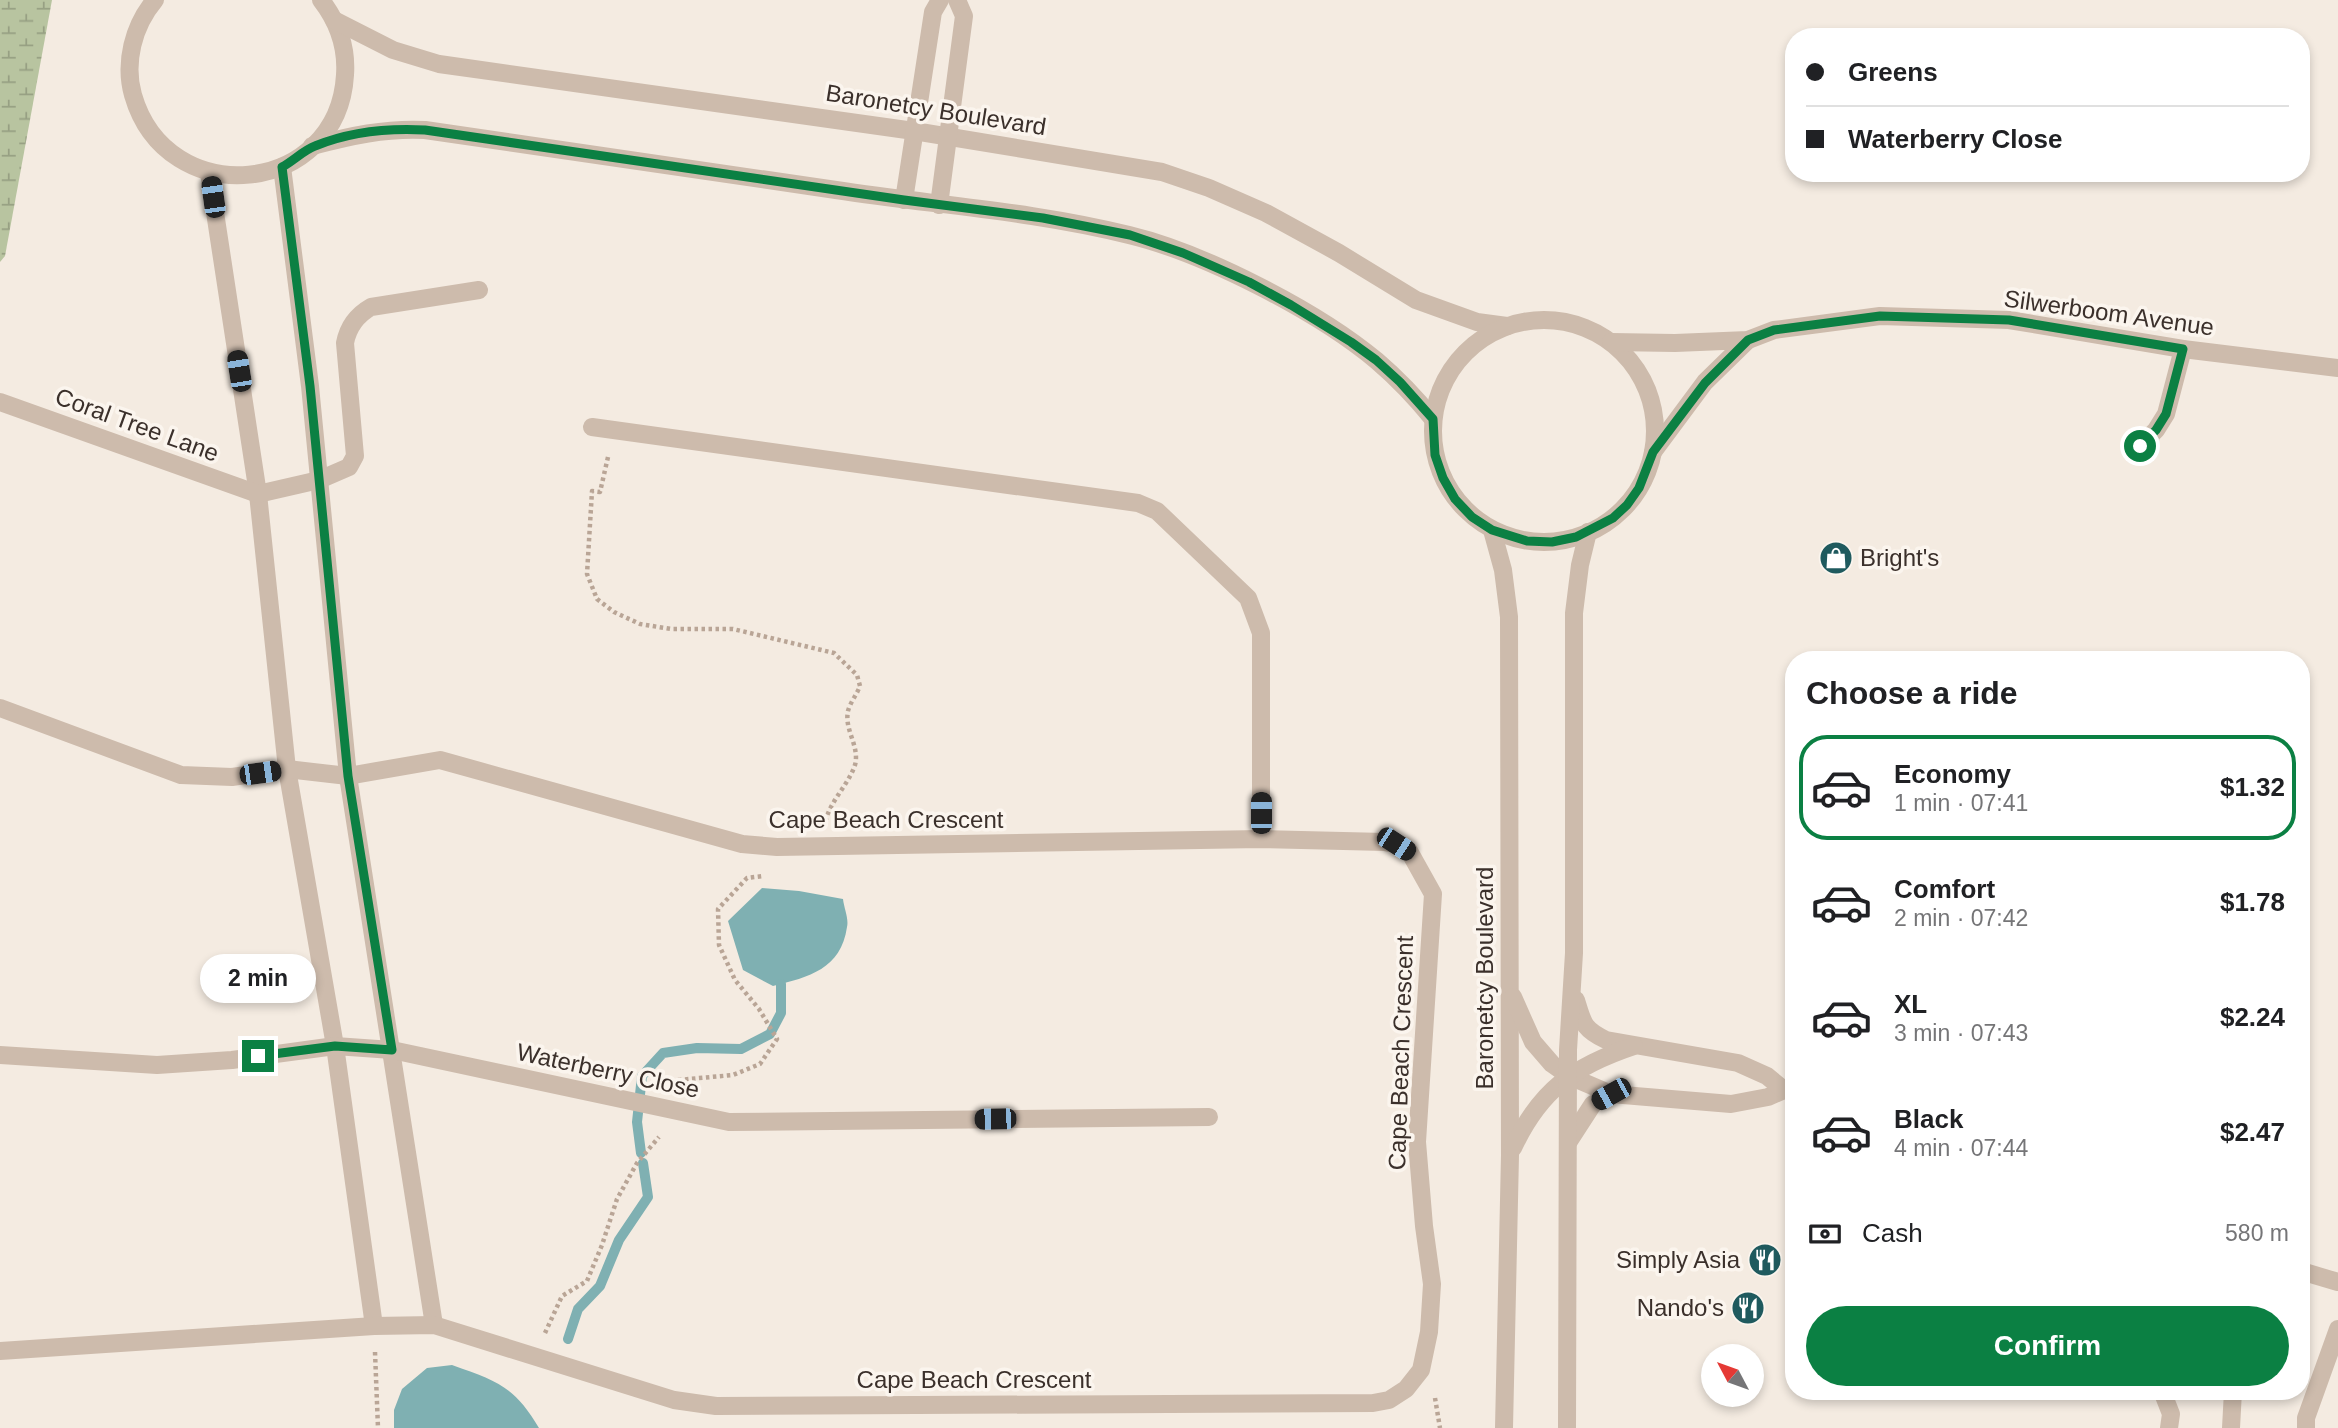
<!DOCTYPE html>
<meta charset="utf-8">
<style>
body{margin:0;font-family:Arial,sans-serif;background:#f2f2f2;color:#202124;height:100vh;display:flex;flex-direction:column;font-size:26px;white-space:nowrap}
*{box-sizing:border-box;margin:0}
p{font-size:23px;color:#757577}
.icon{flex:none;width:38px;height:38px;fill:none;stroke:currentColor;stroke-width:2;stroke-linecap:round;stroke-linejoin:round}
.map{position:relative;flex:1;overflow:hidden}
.drawer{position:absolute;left:1785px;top:651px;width:525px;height:749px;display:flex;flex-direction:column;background:#fff;border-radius:28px;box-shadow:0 4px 10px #0003}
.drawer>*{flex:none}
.guide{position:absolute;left:1785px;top:28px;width:525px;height:154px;border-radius:28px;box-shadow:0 4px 10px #0003;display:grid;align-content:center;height:154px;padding:0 21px;background:#fff}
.needle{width:46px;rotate:311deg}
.fabs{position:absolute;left:1701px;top:1344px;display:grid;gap:14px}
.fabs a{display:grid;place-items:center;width:63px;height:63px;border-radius:50%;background:#fff;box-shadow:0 4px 10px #0003;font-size:35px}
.end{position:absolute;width:32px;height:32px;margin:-16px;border:9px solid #0b8043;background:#fff;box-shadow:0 0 0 4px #fff}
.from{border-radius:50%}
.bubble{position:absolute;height:49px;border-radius:24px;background:#fff;box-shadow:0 4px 10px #0003;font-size:23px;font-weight:700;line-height:49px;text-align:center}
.car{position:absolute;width:21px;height:42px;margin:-21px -10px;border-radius:9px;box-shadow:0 0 5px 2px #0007;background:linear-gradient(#222 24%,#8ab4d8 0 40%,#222 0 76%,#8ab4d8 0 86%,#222 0)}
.guide b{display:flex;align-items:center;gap:24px;height:66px;font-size:26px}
.guide b+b{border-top:2px solid #e0e0e0}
.guide i{width:18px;height:18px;background:#202124}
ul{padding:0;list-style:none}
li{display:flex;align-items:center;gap:21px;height:105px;margin:0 14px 10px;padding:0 7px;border:4px solid transparent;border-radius:28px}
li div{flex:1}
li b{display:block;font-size:26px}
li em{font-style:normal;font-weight:700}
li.active{border-color:#0b8043}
li>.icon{width:63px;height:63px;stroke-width:1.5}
h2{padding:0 21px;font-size:32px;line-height:84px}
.pay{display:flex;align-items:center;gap:18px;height:77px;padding:0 21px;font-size:26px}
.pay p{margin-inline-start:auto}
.cta{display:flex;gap:14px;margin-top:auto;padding:14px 21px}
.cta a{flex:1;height:80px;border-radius:42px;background:#0b8043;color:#fff;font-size:28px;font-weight:700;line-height:80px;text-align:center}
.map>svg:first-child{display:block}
</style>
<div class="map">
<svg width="2338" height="1428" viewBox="0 0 2338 1428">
<defs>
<pattern id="wetland-marsh" width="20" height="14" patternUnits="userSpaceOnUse" patternTransform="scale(1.75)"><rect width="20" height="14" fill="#b8c4a0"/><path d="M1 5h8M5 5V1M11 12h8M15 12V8" fill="none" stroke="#97a083"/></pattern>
</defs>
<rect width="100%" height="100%" fill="#f4ebe1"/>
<path fill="url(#wetland-marsh)" d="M0,0H52L5,256L0,262Z"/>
<g fill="#7fb0b2">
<path d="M762,888L799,891L843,899C844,908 849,919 847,927C841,969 809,977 773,986L743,970L728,921Z"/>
<path d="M452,1365C497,1381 514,1386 539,1428H394V1410L402,1389L427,1368Z"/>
</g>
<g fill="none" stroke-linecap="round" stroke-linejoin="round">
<g stroke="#7fb0b2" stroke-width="10">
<path d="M641,1153L637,1122L642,1076L663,1053L697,1048L741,1049L770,1034L781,1013V984"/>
<path d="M568,1339L578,1309L600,1286L619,1240L648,1197L643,1163"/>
</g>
<g stroke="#b9a596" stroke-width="4.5" stroke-dasharray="3.5 3.5" stroke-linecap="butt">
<path d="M608,457L600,492L592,491L587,574L597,599L614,612L640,624L671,629H733L834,653L857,675L860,686C857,694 850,703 848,711C844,730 860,746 855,765C848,785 832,799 826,819"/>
<path d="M678,1080L733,1075L760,1064L777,1039L759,1009L735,980L719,945L718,909L747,878L763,876"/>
<path d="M545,1333L562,1296L587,1281L602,1245L617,1199L637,1163L659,1137"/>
<path d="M375,1352L378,1428"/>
<path d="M1435,1398L1440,1428"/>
</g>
<g stroke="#cdbbac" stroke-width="18">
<path d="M155,0C133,26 124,63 133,95C167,213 338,196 345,75C347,47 338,22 321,0"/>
<path d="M334,20L393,50L439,64L914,131L1162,172L1209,188L1266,213L1339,253L1416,300L1477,322L1507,326"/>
<path d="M312,146C350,136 385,128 425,130C562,150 699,170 836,190C933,205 1033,211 1129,235C1204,253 1317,311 1377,361C1398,379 1416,398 1433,419"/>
<path d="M282,167L310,386L348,776L434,1325"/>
<path d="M209,173L258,494L287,769L335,1046L374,1326"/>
<path d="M904,200L933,12L940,0"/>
<path d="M939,205L964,16L957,0"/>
<circle cx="1544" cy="431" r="111"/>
<path d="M1611,342L1675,343L1748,340L1774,330L1880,316L2009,320L2183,349L2338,368"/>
<path d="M0,402L258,494L319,480L349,467L355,456L345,343C348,327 357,315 371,307L479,290"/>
<path d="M592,427L1138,503L1157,511L1248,598L1261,633V839"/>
<path d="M2140,446L2156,430L2166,414L2183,349"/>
<path d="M1653,452L1705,382L1748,340"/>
<path d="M1492,530L1503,570L1509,617L1510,1155L1504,1428"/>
<path d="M0,708L181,775L232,777L287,769L348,776L440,760L742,844L777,847L1261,839L1385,842L1397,844L1409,851L1433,894L1417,1142L1424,1226L1432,1284L1429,1332L1421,1370L1406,1389L1389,1400L1373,1403L716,1406L674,1400L434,1325L374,1326L0,1351"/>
<path d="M1513,997L1533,1042L1552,1064L1569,1076L1611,1094L1731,1104L1768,1097L1784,1090"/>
<path d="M1576,1000C1583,1023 1583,1029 1606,1040L1738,1063L1767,1076L1784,1090L1794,1092"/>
<path d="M0,1055L157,1065L232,1060L335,1046L392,1050L729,1122L1209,1117"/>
<path d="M1569,1141L1593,1104L1611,1094"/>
<path d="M1513,1148C1540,1090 1574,1066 1634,1046"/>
<path d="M2301,1271L2338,1282"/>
<path d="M2162,1391L2171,1414L2169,1428"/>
<path d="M1567,1428L1568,1050L1574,953V613L1580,565L1588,532"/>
<path d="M2231,1428L2233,1391"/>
<path d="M2306,1428V1418L2338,1329"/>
</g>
</g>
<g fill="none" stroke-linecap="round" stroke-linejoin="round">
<path stroke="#0b8043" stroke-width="9" d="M258,1056L335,1046L392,1050L348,776L310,386L282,167C293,161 304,150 315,146C349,132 388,128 425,130L904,200L1043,218L1130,235L1183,253L1249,282L1291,305L1351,342L1376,360L1400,382L1433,419L1435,455L1443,478L1455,499L1472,517L1492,530L1527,541L1552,542L1576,537L1613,518L1627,505L1639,488L1653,452L1705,383L1748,340L1774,330L1880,316L2009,320L2183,349L2166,414L2156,430L2140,446"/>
</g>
<defs>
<symbol id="shop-disc" viewBox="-11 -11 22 22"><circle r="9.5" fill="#1f5a5e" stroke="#fbf5ee"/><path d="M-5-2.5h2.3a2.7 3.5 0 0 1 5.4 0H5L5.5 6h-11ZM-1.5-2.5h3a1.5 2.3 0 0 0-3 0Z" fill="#fff"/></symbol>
<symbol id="restaurant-disc" viewBox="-11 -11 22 22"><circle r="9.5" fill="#1f5a5e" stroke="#fbf5ee"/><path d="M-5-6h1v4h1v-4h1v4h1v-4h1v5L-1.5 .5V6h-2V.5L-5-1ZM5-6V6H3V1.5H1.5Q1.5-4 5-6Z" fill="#fff"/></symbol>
</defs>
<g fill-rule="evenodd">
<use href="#shop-disc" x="1817" y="539" width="38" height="38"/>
<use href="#restaurant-disc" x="1746" y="1241" width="38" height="38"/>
<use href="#restaurant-disc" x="1729" y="1289" width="38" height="38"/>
</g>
<g text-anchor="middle" stroke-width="7" stroke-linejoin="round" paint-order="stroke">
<g font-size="24" fill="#3b302b" stroke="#fbf5ee">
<text transform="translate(936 110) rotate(9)" y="8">Baronetcy Boulevard</text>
<text transform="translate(2109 313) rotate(8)" y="8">Silwerboom Avenue</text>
<text transform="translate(137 425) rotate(20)" y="8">Coral Tree Lane</text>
<text x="886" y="828">Cape Beach Crescent</text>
<text transform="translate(1485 978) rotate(-90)" y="8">Baronetcy Boulevard</text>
<text transform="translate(1401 1053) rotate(-88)" y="8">Cape Beach Crescent</text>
<text transform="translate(608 1071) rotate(12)" y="8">Waterberry Close</text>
<text x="974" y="1388">Cape Beach Crescent</text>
</g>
<g font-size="24" fill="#3b302b" stroke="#fbf5ee" text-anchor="end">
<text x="1860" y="566" text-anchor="start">Bright's</text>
<text x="1740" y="1268">Simply Asia</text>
<text x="1724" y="1316">Nando's</text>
</g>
</g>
</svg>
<div class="fabs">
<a><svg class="needle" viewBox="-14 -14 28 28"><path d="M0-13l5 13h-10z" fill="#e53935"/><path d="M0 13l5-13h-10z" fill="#757577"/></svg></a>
</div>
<i class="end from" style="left:2140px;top:446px"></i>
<i class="end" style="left:258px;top:1056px"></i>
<div class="bubble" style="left:200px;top:954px;width:116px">2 min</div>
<i class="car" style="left:213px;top:197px;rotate:352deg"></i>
<i class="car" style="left:239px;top:371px;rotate:351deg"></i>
<i class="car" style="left:260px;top:773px;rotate:82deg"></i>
<i class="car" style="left:1261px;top:813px;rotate:0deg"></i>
<i class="car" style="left:1396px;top:844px;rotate:123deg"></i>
<i class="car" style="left:1611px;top:1094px;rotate:241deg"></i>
<i class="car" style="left:995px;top:1119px;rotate:269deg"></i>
<div class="guide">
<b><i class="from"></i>Greens</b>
<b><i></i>Waterberry Close</b>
</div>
<section class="drawer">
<h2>Choose a ride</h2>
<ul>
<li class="active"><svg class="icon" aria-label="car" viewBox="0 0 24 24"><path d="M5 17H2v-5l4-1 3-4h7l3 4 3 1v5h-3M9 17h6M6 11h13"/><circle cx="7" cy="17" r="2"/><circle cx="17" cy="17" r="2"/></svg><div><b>Economy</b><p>1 min · 07:41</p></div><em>$1.32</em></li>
<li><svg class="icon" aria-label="car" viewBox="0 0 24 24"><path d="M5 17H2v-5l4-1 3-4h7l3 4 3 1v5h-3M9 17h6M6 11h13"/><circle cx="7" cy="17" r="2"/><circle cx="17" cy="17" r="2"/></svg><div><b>Comfort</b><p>2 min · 07:42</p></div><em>$1.78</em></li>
<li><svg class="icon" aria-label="car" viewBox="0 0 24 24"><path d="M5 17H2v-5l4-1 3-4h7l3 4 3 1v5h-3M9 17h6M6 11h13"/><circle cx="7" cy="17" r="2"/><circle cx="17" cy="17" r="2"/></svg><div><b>XL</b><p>3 min · 07:43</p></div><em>$2.24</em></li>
<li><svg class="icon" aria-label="car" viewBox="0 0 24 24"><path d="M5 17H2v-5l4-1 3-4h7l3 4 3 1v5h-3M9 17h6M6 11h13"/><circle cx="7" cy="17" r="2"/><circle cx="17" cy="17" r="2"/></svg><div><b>Black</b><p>4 min · 07:44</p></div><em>$2.47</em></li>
</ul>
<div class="pay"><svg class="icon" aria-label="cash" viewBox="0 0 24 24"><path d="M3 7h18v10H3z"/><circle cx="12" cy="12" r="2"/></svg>Cash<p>580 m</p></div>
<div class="cta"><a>Confirm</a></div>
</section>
</div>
